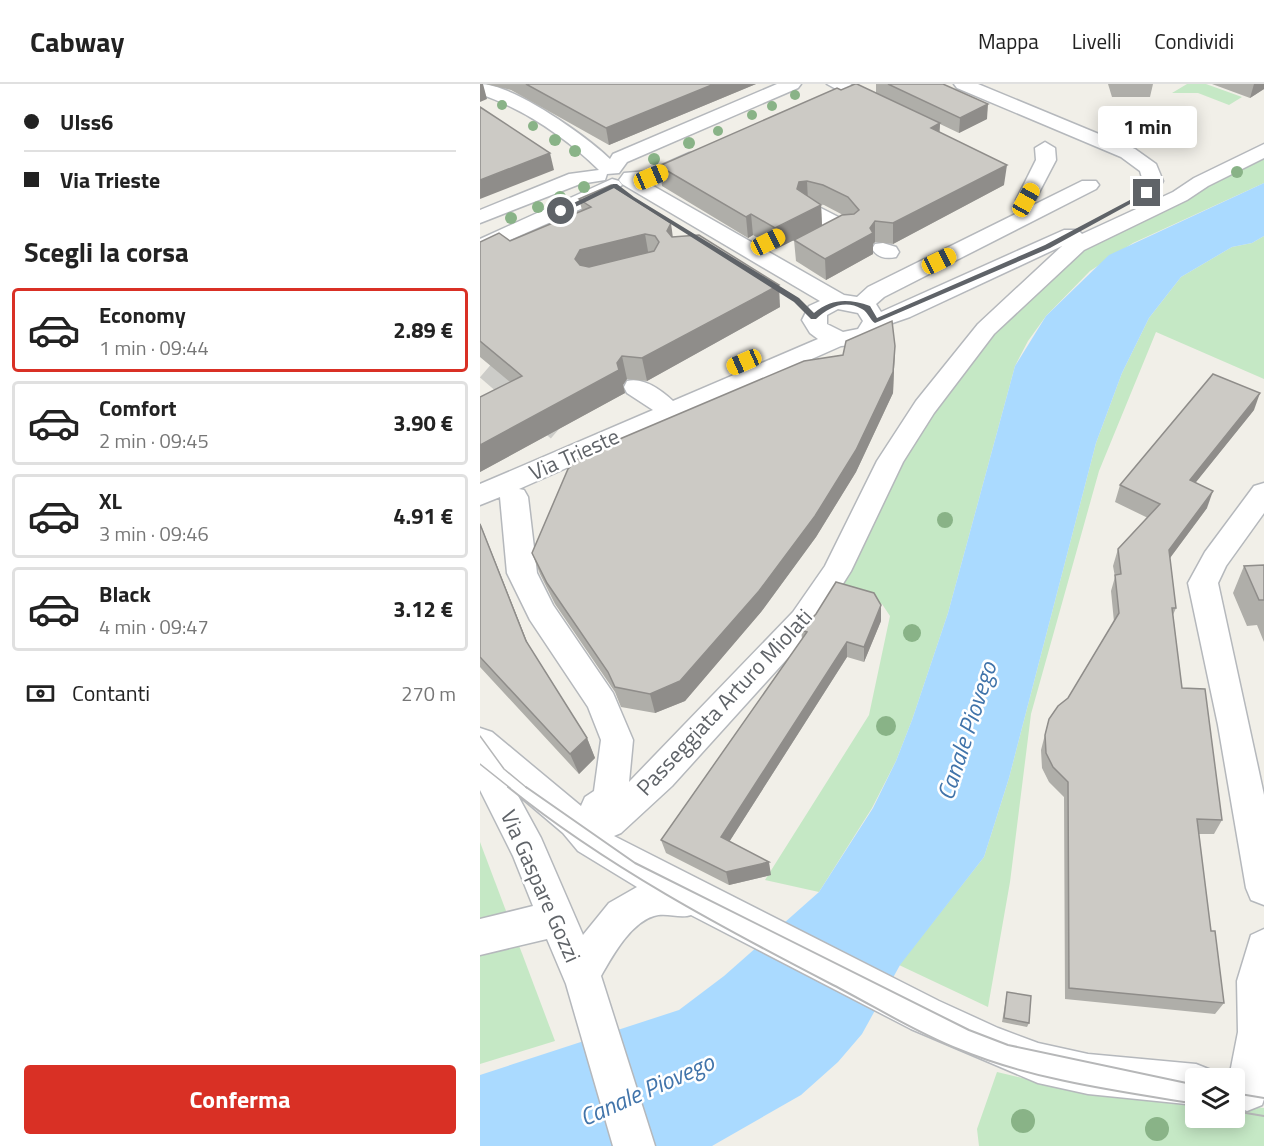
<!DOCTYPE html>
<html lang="it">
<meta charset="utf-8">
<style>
body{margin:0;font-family:"Titillium Web",sans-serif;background:#f2f2f2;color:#222;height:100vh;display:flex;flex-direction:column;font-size:22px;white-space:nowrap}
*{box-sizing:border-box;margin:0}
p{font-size:20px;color:#767676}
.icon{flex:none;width:33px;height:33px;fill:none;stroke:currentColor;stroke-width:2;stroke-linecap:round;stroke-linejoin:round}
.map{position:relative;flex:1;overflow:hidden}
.side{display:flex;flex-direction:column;background:#fff;width:480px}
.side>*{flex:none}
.hud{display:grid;align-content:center;height:132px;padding:0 24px;background:#fff}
.fabs{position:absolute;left:705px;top:984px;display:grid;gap:12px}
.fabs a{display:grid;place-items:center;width:60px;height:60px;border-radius:6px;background:#fff;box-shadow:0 3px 15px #0003;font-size:30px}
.end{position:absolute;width:27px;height:27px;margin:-14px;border:8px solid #5f6368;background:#fff;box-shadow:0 0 0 3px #fff}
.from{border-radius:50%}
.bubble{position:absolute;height:42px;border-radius:6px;background:#fff;box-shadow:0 3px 15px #0003;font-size:20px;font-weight:700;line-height:42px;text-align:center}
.car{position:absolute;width:18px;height:36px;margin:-18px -9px;border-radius:8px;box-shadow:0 0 4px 2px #0007;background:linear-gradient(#f5c518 24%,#345 0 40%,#f5c518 0 76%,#345 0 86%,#f5c518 0)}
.hud b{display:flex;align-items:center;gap:21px;height:57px;font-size:22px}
.hud b+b{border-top:2px solid #e0e0e0}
.hud i{width:15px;height:15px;background:#222}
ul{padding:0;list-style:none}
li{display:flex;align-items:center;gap:18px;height:84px;margin:0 12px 9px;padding:0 12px;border:3px solid #e0e0e0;border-radius:6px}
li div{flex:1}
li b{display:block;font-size:22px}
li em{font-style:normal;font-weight:700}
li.on{border-color:#d93025}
li>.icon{width:54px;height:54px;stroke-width:1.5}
h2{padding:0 24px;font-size:27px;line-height:72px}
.pay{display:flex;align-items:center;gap:15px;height:66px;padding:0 24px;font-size:22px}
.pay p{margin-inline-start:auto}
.cta{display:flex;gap:12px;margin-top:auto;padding:12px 24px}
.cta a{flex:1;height:69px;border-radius:6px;background:#d93025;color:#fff;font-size:24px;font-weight:700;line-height:69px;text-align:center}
header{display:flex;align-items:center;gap:36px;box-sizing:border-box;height:84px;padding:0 30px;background:#fff;border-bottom:2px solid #e0e0e0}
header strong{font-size:28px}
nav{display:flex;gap:33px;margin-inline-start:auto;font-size:21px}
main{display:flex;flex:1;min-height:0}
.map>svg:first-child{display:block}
</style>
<header>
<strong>Cabway</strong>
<nav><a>Mappa</a><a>Livelli</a><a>Condividi</a></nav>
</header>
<main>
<section class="side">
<div class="hud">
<b><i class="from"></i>Ulss6</b>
<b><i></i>Via Trieste</b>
</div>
<h2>Scegli la corsa</h2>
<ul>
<li class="on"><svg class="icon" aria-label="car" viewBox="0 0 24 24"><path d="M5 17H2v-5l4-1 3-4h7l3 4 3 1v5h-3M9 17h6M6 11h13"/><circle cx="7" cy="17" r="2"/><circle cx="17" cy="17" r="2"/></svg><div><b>Economy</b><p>1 min · 09:44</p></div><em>2.89 €</em></li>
<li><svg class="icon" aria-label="car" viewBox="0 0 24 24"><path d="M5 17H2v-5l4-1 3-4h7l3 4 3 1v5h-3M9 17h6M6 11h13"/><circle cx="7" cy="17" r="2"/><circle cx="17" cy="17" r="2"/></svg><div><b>Comfort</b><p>2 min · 09:45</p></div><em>3.90 €</em></li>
<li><svg class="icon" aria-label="car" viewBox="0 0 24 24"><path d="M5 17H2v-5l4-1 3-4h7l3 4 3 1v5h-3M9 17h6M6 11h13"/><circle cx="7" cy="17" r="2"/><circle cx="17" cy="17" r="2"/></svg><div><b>XL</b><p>3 min · 09:46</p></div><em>4.91 €</em></li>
<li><svg class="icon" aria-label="car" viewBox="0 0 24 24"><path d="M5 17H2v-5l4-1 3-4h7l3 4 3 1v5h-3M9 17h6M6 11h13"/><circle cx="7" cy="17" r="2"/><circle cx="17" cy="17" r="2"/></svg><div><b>Black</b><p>4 min · 09:47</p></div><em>3.12 €</em></li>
</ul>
<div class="pay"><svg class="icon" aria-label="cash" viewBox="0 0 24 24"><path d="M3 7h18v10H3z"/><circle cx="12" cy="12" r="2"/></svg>Contanti<p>270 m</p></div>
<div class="cta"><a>Conferma</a></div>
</section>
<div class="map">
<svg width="784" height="1062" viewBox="0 0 784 1062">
<rect width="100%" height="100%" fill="#f1efe8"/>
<g fill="#c5e8c5">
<path d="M707,0H726L762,13L749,21L718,9H692Z"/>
<path d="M784,74V99L653,159L610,187L566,232L548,257L535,282L468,529L432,636L416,677L392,724L339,808L285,796L389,631L410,532L402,520L357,508L436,350L513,247L599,163Z"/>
<path d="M784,152V295L676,248L619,387L551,630L530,798L508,923L419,881L504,773L529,694L616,359L642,289L669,234L701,193L752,163L772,159Z"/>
<path d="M0,758L75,957L0,980Z"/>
<path d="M517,988L601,1008L715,1017L716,1034H754L755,1021L784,1024V1062H499L497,1045Z"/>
</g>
<path fill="#aadaff" d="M784,99V152L772,159L752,163L701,193L669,234L642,289L616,359L529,694L504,773L420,881L382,950L358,978L321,1011L232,1062H0V991L199,926L244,892L339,808L393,724L416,677L432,636L468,529L535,282L566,232L629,171Z"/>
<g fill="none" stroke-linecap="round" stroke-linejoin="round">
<path stroke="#ccccc8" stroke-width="25" stroke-dasharray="25 12" stroke-linecap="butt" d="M8,284L79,345"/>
<defs>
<g id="minor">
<path d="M0,0C33,0 106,52 130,75L133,70L297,0H321L318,4L147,78L139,89L127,90L125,96L100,100L0,139V126L89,90L119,86C87,54 44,25 0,10Z"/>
<path d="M347,0H370L411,23L408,27H396Z"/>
<path d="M474,0H498L655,65L676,80L683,97L674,113H660L657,109L663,97L660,87L641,73L477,4Z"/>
<path d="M565,58L575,64L576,76L553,120H539L536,116L556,76L555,64Z"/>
<path d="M784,60V74L728,102L707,116L604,166L514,250L454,329L423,378L371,487L335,544L192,702L141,749L134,752L459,917L518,944L558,959L608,970L716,980L731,986L734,994H716V1021L608,1010L558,999L431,945L211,831C200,835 186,828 174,832C150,839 132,873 121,892L175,1062H133L86,900L67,855L0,871V835L53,822L33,772L0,706V644L12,648L101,722L105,713L114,707L121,656L108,623L50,536L27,489L20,413L0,421V400L173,326L147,309L144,303L147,297C164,293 181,306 193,317L338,255L330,249L322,236L329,222L340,217L142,100L139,96L144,89L168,87L209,69H223L226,73L223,77L168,99L364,211L377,213L388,203L602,97H616L619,101L616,105L404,213L396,220L401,228L584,146H598L602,150L693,108L714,94ZM582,162L498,240L436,317L397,377L345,482L313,528L149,698L153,656L133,609L73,521L57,489L48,413L44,406L39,405L361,262L383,260L395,255L404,242L430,233ZM358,225L378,229L383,237L378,245L363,248L347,240V231ZM37,710L83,749L98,767L157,803L129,819L103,851L61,754Z"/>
<path d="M132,95L139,97L142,101L128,113L0,169V155Z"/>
<path d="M329,118L374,141L377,145L374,149C357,154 337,137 322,128L319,124L322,120Z"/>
<path d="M403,159L416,163L419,168L416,173C406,175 398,174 392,165L395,160Z"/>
<path d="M784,399V429L746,482L738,499L784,711V821L771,816L766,804L738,641L708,499L725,468L774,402Z"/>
<path d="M784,845V1015L782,1021L767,1027L754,1021V994H749L758,948L757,897L771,851Z"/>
</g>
</defs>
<use href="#minor" stroke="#b5b8bc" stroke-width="3"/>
<use href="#minor" fill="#fff" fill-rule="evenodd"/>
<g stroke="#b6b7b8" stroke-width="1.5">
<path d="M0,652L24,685L47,704"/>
<path d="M0,680L30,704"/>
</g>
<g stroke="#b6b7b8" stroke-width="2">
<path d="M28,703C126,782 241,843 353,901C394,922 435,948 478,965C553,996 636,1007 716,1020"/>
<path d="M46,703L155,779L489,946L528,961L716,1001"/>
<path d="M754,1009L784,1014"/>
<path d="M754,1027L784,1032"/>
</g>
</g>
<g fill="#89b387">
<circle cx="315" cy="11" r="5"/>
<circle cx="22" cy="21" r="5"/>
<circle cx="292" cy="22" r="5"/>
<circle cx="272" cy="31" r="5"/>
<circle cx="53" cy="42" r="5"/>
<circle cx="238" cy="47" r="5"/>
<circle cx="75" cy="56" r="6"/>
<circle cx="209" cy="59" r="6"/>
<circle cx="95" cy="67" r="6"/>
<circle cx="174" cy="75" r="6"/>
<circle cx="757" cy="88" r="6"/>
<circle cx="104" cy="103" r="6"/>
<circle cx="80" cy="113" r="6"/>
<circle cx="58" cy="123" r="6"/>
<circle cx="31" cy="134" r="6"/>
<circle cx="465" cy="436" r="8"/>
<circle cx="432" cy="549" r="9"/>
<circle cx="406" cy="642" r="10"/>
<circle cx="543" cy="1037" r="12"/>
<circle cx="677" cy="1045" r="12"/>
</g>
<g fill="#afaea9">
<path d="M6,0H276L129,61L31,6Z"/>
<path d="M396,0H463L507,35L479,49L460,40L459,48L524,101L413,160L395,158L393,160V170L346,196L316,177L314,156L363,131L344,121L339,120L341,121L342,142L296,165L273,151L268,154L182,102L179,82L396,9Z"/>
<path d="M628,0H673L670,13H632Z"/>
<path d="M732,0H784V5L770,14Z"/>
<path d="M99,115L193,153L300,223L167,297L147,295L143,301L145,309L0,388V313L30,298L0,273V158L30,157L102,126Z"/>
<path d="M415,262L413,309L376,388L336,453L281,528L205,617L175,629L141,623L135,608L75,520L60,490L52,469L363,271Z"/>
<path d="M774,326L715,399L727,424L690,474L696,524L693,531L702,604L742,736L734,750H718L731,847L744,919L735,930L585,915L584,713L569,698L562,684L561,666L569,635L588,614L634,538L631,507L635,493L633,482L638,465L668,434L635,418L640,401Z"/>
<path d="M0,439L48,560L107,654L115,674L99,690L0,583Z"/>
<path d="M784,481V558L777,541L767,542L753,509L764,482Z"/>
<path d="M401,537L384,578L367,573L249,758L291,791L249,801L186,769L181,756L322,555L321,546Z"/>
<path d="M527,908L549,939L547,943L522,938Z"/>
</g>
<g fill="#8f8d8a">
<path d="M0,0H3L7,15L0,18Z"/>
<path d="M234,0H276L129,61L126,44Z"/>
<path d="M774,0H784V5L770,14Z"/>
<path d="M508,20L507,35L479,49L480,34Z"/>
<path d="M460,39L459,59L451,44Z"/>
<path d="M70,69L74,86L0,115V96Z"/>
<path d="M527,81L524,101L413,160V139Z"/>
<path d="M327,97L328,117L317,105L319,98Z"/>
<path d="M341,121L342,142L296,165L295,144Z"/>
<path d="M271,130L273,151L268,154L266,133Z"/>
<path d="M395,137V158L393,160V170L346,196L345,175L390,144Z"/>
<path d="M191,139L194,162L187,147Z"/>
<path d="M165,150L169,173L105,189L95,175L100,166Z"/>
<path d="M299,201L300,223L167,297L162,274Z"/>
<path d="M415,262L413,309L376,388L336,453L281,528L205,617L175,629L170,610Z"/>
<path d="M142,272L147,295L143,301L145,309L0,388V361L137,279Z"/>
<path d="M780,309L774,326L704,413L710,396Z"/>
<path d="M733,407L727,424L684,482L689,466Z"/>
<path d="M0,439L55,578L46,557Z"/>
<path d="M401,521V537L384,578V563Z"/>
<path d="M367,558V573L244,766L241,753Z"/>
<path d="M107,654L115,674L99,690L90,670Z"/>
<path d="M289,778L291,791L249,801L246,788Z"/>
</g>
<g fill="#cccac5" stroke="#8f8d8a" stroke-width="1.5" fill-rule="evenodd">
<path d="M46,0H234L126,44Z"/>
<path d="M375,0H377L460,39L451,44L527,81L413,139L395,137L390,144L393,149L345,175L314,156L362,131L374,130L379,126L368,113L343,101L327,97L319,98L317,105L341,121L295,144L271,130L266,133L179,82L357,4L361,6Z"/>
<path d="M408,0H463L508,20L480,34Z"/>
<path d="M0,23L70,69L0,96Z"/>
<path d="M131,101L191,139L187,147L192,153L219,151L299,201L162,274L142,272L137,279L139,286L0,361V313L42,292L0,257V158L19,149L30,157L111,123L99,115ZM165,150L175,152L179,158L174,167L109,183L100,181L95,175L100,166Z"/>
<path d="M412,237L415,262L413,288L376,366L335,432L279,507L200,597L170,610L135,603L128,588L67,499L52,469L88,385L102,371L324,277L363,271L366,257Z"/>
<path d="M733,290L780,309L710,396L733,407L689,466L696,524H692L702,604L725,605L742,736L717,735L731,847H735L744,919L589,904L588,698L573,683L566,669L565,651L569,635L578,622L588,614L639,529L635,491L641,490L638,465L680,420L640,401Z"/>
<path d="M0,440L46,557L107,654L90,670L0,573Z"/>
<path d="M784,481V516H779L764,482Z"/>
<path d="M356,498L394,509L401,521L384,563L367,558L241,753L289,778L246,788L181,756L327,548L321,546L336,530Z"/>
<path d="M527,908L551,912L549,939L524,934Z"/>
</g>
<path fill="#5f6368" d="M133,100H137L154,113L319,214L334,229C352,214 369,215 390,222L397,234L565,161L665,108L670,109L570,164L395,239C390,236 388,228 382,225C365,215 349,223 336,235H331L314,218L134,104L83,129L77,127Z"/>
<g text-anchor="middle" stroke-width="5" stroke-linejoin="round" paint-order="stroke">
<g font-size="22" fill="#5f6368" stroke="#fff">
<text transform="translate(94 370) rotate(-24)" y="8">Via Trieste</text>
<text transform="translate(244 618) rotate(-47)" y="8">Passeggiata Arturo Miolati</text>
<text transform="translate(61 802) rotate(66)" y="8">Via Gaspare Gozzi</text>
</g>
<g font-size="24" font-style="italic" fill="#4174aa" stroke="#fff">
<text transform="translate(487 647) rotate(-72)" y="8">Canale Piovego</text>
<text transform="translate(167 1006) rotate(-24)" y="8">Canale Piovego</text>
</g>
</g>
</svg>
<div class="fabs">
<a><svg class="icon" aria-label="layers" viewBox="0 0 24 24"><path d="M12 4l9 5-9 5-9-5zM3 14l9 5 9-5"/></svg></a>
</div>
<i class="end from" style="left:81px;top:127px"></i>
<i class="end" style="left:667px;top:109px"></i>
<div class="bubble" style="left:618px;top:22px;width:99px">1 min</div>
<i class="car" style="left:171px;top:93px;rotate:67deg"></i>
<i class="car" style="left:546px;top:116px;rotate:29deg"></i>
<i class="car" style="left:288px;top:158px;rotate:63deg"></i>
<i class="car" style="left:459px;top:177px;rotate:64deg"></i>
<i class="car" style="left:264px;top:278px;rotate:246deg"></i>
</div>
</main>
